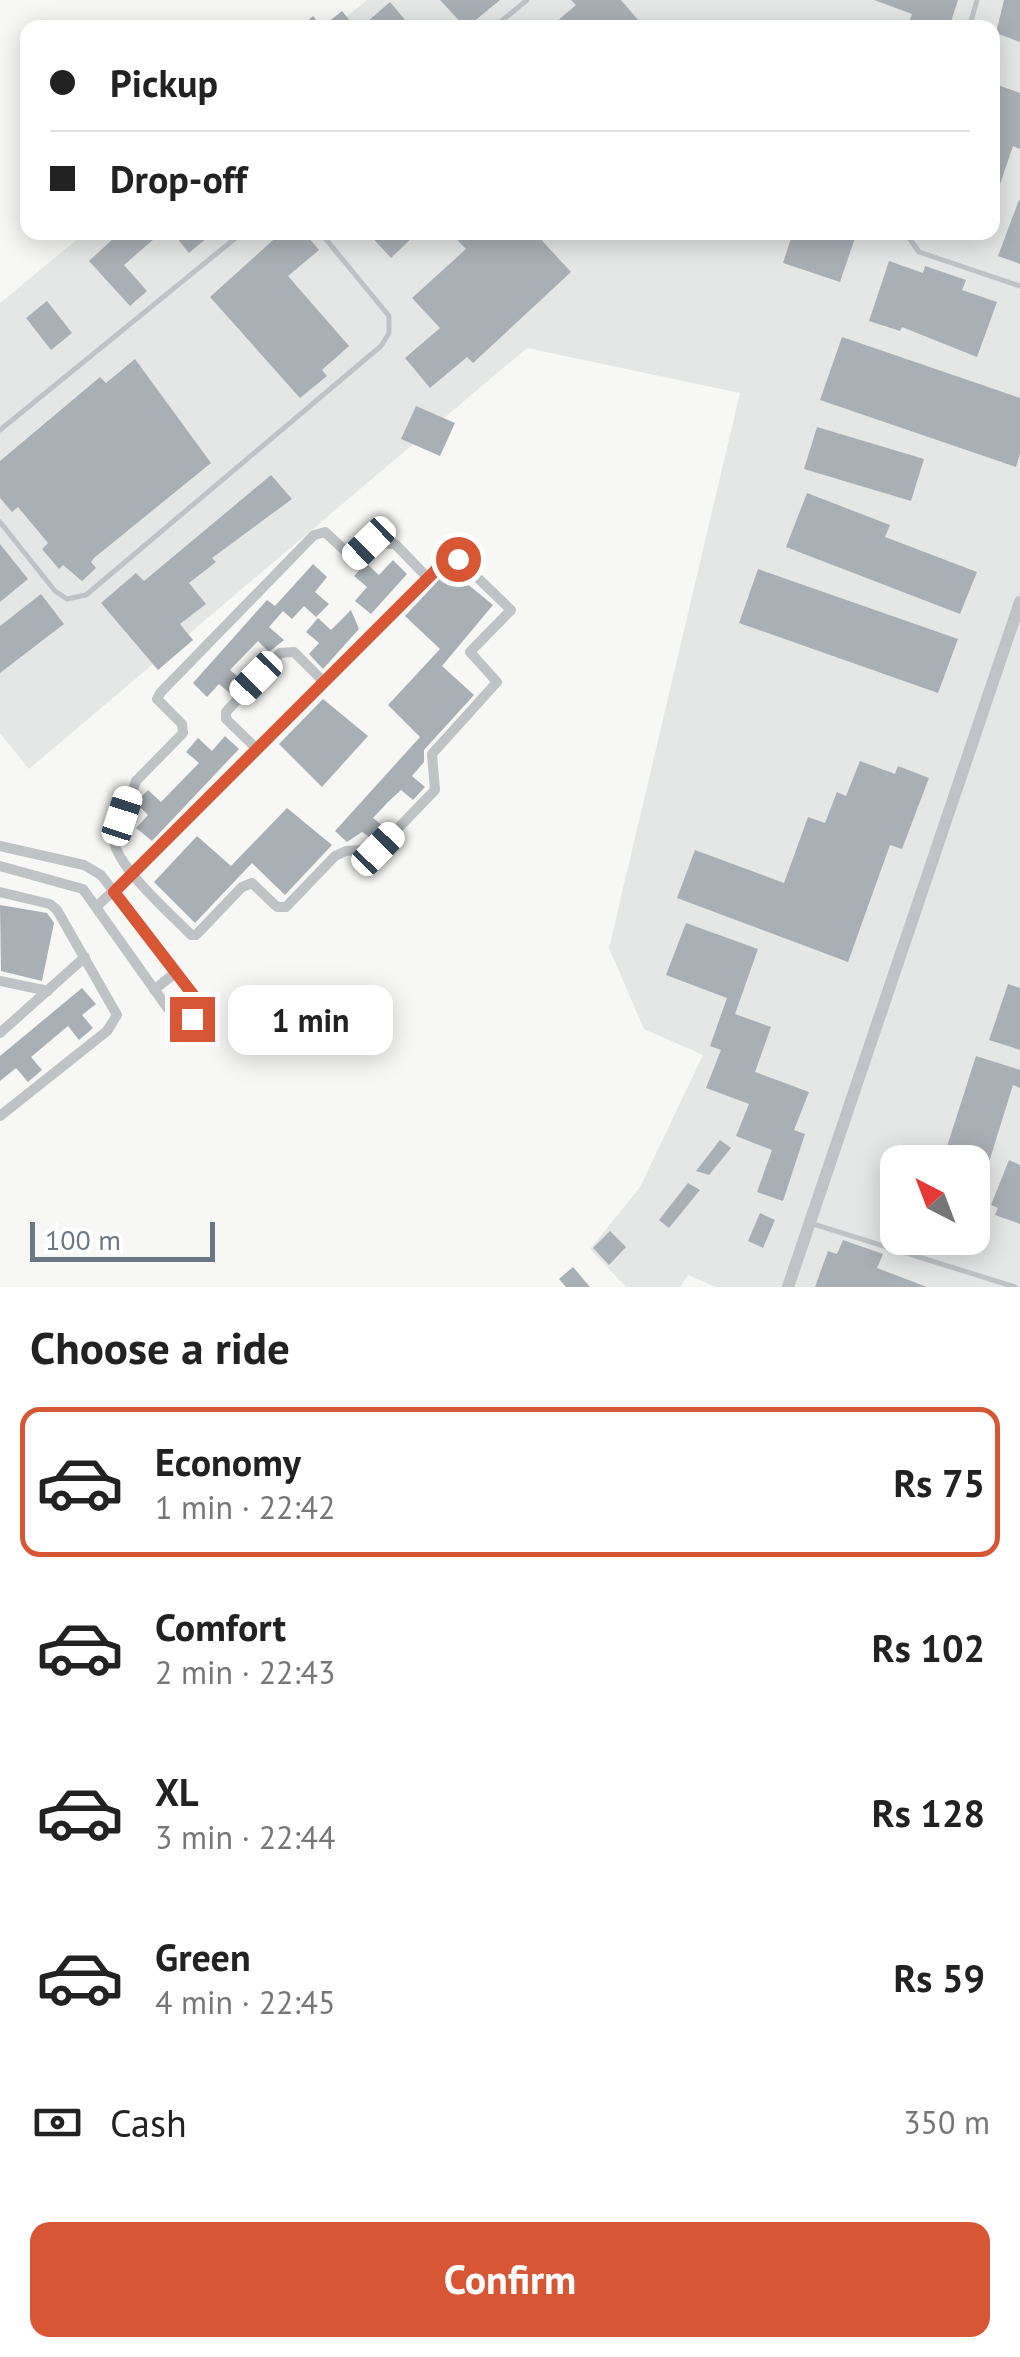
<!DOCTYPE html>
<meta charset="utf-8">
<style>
body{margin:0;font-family:"PT Sans",sans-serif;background:#f6f6f6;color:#222;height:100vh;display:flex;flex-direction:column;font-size:38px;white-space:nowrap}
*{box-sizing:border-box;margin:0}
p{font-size:32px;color:#767676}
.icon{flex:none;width:55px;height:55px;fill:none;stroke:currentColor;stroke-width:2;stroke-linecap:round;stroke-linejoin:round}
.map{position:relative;height:1287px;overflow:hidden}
.side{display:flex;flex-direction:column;background:#fff;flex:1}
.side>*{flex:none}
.banner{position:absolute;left:20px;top:20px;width:980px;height:220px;border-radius:20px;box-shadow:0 5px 25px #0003;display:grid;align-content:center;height:220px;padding:0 30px;background:#fff}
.needle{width:65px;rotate:318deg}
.buttons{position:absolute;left:880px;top:1145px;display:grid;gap:20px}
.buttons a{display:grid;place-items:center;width:110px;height:110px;border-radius:20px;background:#fff;box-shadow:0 5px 25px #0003;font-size:50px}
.scale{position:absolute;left:30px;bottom:25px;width:185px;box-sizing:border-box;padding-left:10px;border:5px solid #697884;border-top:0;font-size:28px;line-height:35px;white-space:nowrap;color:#697884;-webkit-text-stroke:8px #fff;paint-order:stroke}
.end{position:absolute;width:45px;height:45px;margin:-22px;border:12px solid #d75735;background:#fff;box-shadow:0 0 0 5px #fff}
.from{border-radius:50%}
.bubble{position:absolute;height:70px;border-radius:20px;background:#fff;box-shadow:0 5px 25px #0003;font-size:32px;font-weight:800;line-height:70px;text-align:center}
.car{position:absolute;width:30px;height:60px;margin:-30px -15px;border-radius:12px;box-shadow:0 0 8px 2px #0007;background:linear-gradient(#fff 24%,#345 0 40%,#fff 0 76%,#345 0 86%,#fff 0)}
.banner b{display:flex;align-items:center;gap:35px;height:95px;font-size:38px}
.banner b+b{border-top:2px solid #e0e0e0}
.banner i{width:25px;height:25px;background:#222}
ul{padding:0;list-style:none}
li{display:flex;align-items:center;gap:30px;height:150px;margin:0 20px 15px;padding:0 10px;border:5px solid transparent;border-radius:20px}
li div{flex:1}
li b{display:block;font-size:38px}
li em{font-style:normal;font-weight:800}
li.on{border-color:#d75735}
li>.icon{width:90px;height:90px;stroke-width:1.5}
h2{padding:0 30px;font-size:45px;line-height:120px}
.pay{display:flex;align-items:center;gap:25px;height:110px;padding:0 30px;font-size:38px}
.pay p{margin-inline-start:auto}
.primary-button{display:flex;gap:20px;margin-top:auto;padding:20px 30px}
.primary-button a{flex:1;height:115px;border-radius:20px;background:#d75735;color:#fff;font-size:40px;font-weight:800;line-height:115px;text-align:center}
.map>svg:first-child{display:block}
</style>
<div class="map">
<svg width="1020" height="1287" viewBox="0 0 1020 1287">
<rect width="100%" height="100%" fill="#f7f7f5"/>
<path fill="#e5e6e6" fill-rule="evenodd" d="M367,0H1020V1287H716L688,1275L680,1287H626L590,1249L640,1187L703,1055L644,1029L609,948L740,393L527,348L29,769L0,733V303L85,233L992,232V28L334,27ZM898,1162H972V1238H898Z"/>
<g fill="#a9b0b5">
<path d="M440,0H500L466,28Z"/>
<path d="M571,0H621L645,28H549L576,5Z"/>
<path d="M874,0H958L949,28H907L912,14Z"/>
<path d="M1004,0H1020V42L996,33Z"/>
<path d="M390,2L412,28H360Z"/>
<path d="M342,11L356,28H300L313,16L322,27Z"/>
<path d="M992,83L1020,93V149L1013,146L994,202L992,121L997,108L992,106Z"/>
<path d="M1019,200L1020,201V264L998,256Z"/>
<path d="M110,232H162L124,265L147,291L130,306L89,261L114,238Z"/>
<path d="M172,232H214L189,253Z"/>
<path d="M282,232H304L319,250L288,276L349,346L322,370L327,376L300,398L210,297Z"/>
<path d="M367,232H418L391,258Z"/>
<path d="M450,232H534L571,272L473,363L467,357L430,388L405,358L440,328L412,298L466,249Z"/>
<path d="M793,232H857L840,282L783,263Z"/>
<path d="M889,261L923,273L925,266L966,280L962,290L997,302L977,357L902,327L900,331L869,321Z"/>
<path d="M47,301L72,333L51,350L26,318Z"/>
<path d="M842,337L1020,398V454L1016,467L820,400Z"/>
<path d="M135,359L211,463L94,558L91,562L96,568L82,581L63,565L59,569L42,549L48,543L18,507L12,512L0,498V461L100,377L106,383Z"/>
<path d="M416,406L455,423L440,456L401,439Z"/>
<path d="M817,427L924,459L911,501L804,469Z"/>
<path d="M271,475L292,499L212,558L216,562L189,583L206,604L180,624L193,640L158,670L101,603L136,573L144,581Z"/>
<path d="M807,493L890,525L885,537L977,572L960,614L786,547Z"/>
<path d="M0,544L28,579L0,602Z"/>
<path d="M393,560L407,574L371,614L355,601L367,587L354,576L366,563L379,575Z"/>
<path d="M313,564L327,577L315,592L329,604L316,617L304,606L292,619L283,611L269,627L284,640L269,652L258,641L230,670L243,681L231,694L219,684L207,697L193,683L267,600L275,606Z"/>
<path d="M449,569L493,605L442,666L474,695L424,750V762L412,776L425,787L413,800L401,790L388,802L373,818L386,828L374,840L362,832L347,842L335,831L420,737L388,705L440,649L405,616Z"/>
<path d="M758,569L958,639L938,693L739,623Z"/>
<path d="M41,594L64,624L0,673V626Z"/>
<path d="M351,610L359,629L323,669L309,654L319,643L306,632L318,618L331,630Z"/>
<path d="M323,699L368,736L322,787L279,744Z"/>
<path d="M225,736L239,749L152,841L136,828L148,815L137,804L138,800L148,790L161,802L199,763L186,752L198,738L212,751Z"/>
<path d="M860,761L895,774L898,766L929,778L902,849L890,845L848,962L677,898L695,850L784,883L808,817L825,823L837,792L846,796Z"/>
<path d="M287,808L332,845L285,895L252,863L195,923L154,882L197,836L231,866Z"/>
<path d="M0,905L47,913L54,923L42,981L1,971Z"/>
<path d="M686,923L758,949L735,1014L771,1027L755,1072L809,1092L794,1130L805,1134L783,1201L757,1192L772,1150L736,1136L749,1104L706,1088L721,1050L710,1046L727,998L666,975Z"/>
<path d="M1008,984L1020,988V1050L989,1040Z"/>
<path d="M82,988L96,1004L82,1015L93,1028L79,1040L68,1026L31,1057L42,1070L28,1082L16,1068L0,1081V1056Z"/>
<path d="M976,1056L1020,1070V1088L1013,1085L975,1207L972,1162H942Z"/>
<path d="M720,1140L731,1148L709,1175L696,1171Z"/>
<path d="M1009,1160L1020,1165V1224L995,1215L998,1208L991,1205Z"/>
<path d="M688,1183L700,1190L669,1228L659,1220Z"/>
<path d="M760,1213L775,1220L763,1248L748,1241Z"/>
<path d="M610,1231L626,1247L609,1265L593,1248Z"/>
<path d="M843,1240L883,1254L877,1268L927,1287H815L828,1251L837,1254Z"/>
<path d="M573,1267L590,1287H566L559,1279Z"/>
</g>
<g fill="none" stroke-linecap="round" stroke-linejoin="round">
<g stroke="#bfc3c6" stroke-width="5">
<path d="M493,28L527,0"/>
<path d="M969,28L977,0"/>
<path d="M905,232L919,252L1020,286"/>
<path d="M0,430L243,232"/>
<path d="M0,522L55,591L67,599L86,595L381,346L389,333V316L320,232"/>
<path d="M810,1223L1015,1287"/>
</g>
<g stroke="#bfc3c6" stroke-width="10">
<path d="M257,749L226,719V712L280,653L294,652L324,682"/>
<path d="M0,846L84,865L101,875L197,1000L199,1012L183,1023L176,1020L83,889L0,866"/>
<path d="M0,892L50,904L57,910L117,1015L107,1031L0,1116"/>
<path d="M97,906L133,873L446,560L458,559L511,610L470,652L497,682L432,754L435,790L378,849L346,851L335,856L286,907H277L252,883L242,887L196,935H191C171,914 118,868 114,841L136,781L183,733L182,724L157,699L161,692L314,535L325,532L353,558L369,543L395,544L428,578"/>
<path d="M0,981L48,991"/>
<path d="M154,990L175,973"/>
<path d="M0,1033L85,957"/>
</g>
<path stroke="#bfc3c6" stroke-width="12" d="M788,1287L1020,602"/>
</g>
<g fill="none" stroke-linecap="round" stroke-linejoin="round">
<path stroke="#d75735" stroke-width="12" d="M192,1019L198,1012L197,1000L114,892L446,560L458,559"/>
</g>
</svg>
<div class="buttons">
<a><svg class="needle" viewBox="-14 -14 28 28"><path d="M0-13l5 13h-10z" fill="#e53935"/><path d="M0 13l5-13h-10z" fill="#767676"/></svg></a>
</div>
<div class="scale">100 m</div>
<i class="end from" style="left:458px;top:559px"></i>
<i class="end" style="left:192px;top:1019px"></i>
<div class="bubble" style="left:228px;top:985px;width:165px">1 min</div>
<i class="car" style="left:369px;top:543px;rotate:226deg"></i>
<i class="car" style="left:256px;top:678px;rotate:224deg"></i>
<i class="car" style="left:122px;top:816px;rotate:18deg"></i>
<i class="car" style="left:378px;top:849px;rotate:44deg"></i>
<div class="banner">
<b><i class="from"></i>Pickup</b>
<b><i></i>Drop-off</b>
</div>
</div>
<section class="side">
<h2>Choose a ride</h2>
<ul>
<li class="on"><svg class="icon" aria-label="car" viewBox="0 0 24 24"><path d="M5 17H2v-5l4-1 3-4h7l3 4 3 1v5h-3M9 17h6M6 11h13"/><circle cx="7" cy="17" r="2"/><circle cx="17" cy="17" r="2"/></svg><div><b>Economy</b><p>1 min · 22:42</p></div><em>Rs 75</em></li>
<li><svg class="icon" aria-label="car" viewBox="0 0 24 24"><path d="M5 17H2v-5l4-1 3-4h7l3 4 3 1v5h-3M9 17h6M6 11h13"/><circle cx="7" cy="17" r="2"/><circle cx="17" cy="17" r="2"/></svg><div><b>Comfort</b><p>2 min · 22:43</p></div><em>Rs 102</em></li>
<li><svg class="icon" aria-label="car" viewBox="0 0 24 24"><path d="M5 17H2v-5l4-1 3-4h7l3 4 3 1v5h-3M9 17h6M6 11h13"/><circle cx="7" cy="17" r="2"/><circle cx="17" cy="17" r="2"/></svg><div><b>XL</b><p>3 min · 22:44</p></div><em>Rs 128</em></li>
<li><svg class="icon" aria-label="car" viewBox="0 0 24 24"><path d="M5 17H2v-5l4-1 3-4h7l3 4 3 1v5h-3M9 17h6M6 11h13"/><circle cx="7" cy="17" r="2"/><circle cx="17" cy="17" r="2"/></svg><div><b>Green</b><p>4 min · 22:45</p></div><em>Rs 59</em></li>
</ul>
<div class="pay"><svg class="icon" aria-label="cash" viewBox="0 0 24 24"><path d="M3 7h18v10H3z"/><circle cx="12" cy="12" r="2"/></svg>Cash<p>350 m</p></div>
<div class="primary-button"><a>Confirm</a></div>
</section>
